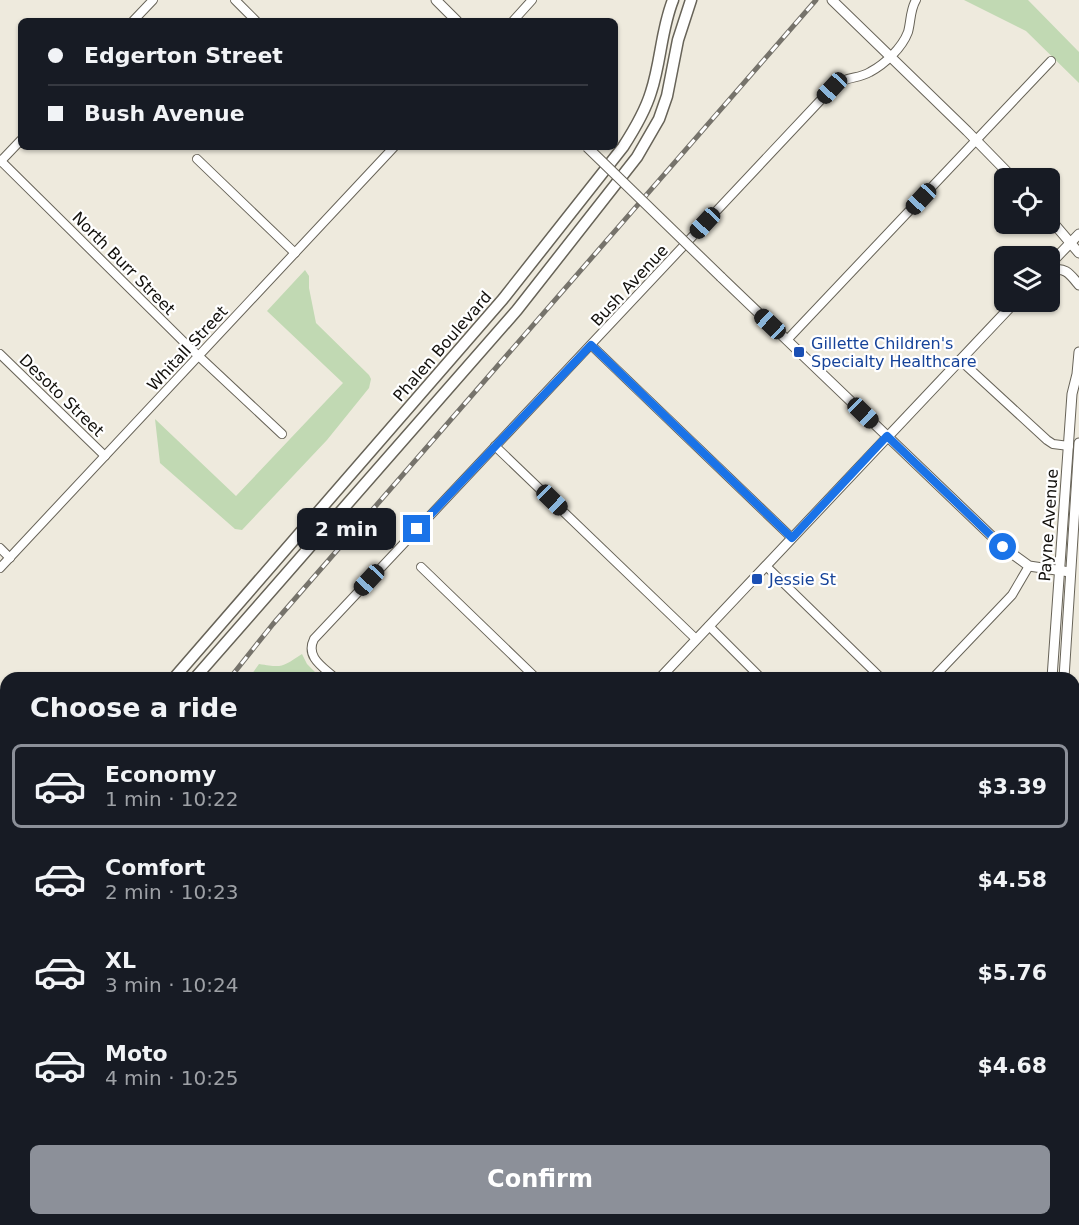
<!DOCTYPE html>
<meta charset="utf-8">
<style>
body{margin:0;font-family:"DejaVu Sans",sans-serif;background:#242831;color:#f1f3f6;height:100vh;display:flex;flex-direction:column;font-size:22px;white-space:nowrap}
*{box-sizing:border-box;margin:0}
p{font-size:20px;color:#9ea1a6}
.icon{flex:none;width:33px;height:33px;fill:none;stroke:currentColor;stroke-width:2;stroke-linecap:round;stroke-linejoin:round}
.map{position:relative;flex:1;overflow:hidden}
.details{position:absolute;left:0px;top:672px;width:1080px;height:554px;display:flex;flex-direction:column;background:#171b24;border-radius:18px 18px 0 0;box-shadow:0 2px 4px #0004}
.details>*{flex:none}
.banner{position:absolute;left:18px;top:18px;width:600px;height:132px;border-radius:9px;box-shadow:0 2px 4px #0004;display:grid;align-content:center;height:132px;padding:0 30px;background:#171b24}
.controls{position:absolute;left:994px;top:168px;display:grid;gap:12px}
.controls a{display:grid;place-items:center;width:66px;height:66px;border-radius:9px;background:#171b24;box-shadow:0 2px 4px #0004;font-size:30px}
.end{position:absolute;width:27px;height:27px;margin:-14px;border:8px solid #1a73e8;background:#fff;box-shadow:0 0 0 3px #fff}
.from{border-radius:50%}
.bubble{position:absolute;height:42px;border-radius:9px;background:#171b24;box-shadow:0 2px 4px #0004;font-size:20px;font-weight:700;line-height:42px;text-align:center}
.car{position:absolute;width:18px;height:36px;margin:-18px -9px;border-radius:8px;box-shadow:0 0 4px 2px #0007;background:linear-gradient(#222 24%,#8ab4d8 0 40%,#222 0 76%,#8ab4d8 0 86%,#222 0)}
.banner b{display:flex;align-items:center;gap:21px;height:57px;font-size:22px}
.banner b+b{border-top:2px solid #363941}
.banner i{width:15px;height:15px;background:#f1f3f6}
ul{padding:0;list-style:none}
li{display:flex;align-items:center;gap:18px;height:84px;margin:0 12px 9px;padding:0 18px;border:3px solid transparent;border-radius:9px}
li div{flex:1}
li b{display:block;font-size:22px}
li em{font-style:normal;font-weight:700}
li.on{border-color:#8c9099}
li>.icon{width:54px;height:54px;stroke-width:1.5}
h2{padding:0 30px;font-size:27px;line-height:72px}
.cta{display:flex;gap:12px;margin-top:auto;padding:12px 30px}
.cta a{flex:1;height:69px;border-radius:9px;background:#8c9099;color:#fff;font-size:24px;font-weight:700;line-height:69px;text-align:center}
.map>svg:first-child{display:block}
</style>
<div class="map">
<svg width="1079" height="1225" viewBox="0 0 1079 1225">
<rect width="100%" height="100%" fill="#eeeadd"/>
<g fill="#c1d9b3">
<path d="M964,0H1028L1079,52V83L1026,31Z"/>
<path d="M305,270L309,276V288L316,323L369,375L371,379L369,388L327,440L242,530L235,529L160,463L155,419L236,496L343,383L267,311Z"/>
<path d="M302,654L307,664L321,678H249L259,664C283,668 282,667 302,654Z"/>
<path d="M238,1220H524L529,1224L242,1225Z"/>
</g>
<g fill="none" stroke-linecap="round" stroke-linejoin="round">
<defs>
<g id="minor">
<path d="M235,0L256,21"/>
<path d="M133,21L153,0"/>
<path d="M513,21L532,0"/>
<path d="M197,159L295,253"/>
<path d="M0,160L190,348L282,434"/>
<path d="M0,162L21,140"/>
<path d="M787,340L1051,61"/>
<path d="M591,345L792,538"/>
<path d="M0,354L105,456"/>
<path d="M960,360L1047,440L1053,444L1069,446"/>
<path d="M495,446L696,639"/>
<path d="M0,548L10,558"/>
<path d="M766,566L881,678"/>
<path d="M421,567L536,678"/>
<path d="M0,568L394,147"/>
<path d="M709,626L761,678"/>
<path d="M335,678C323,667 305,657 314,639L832,88C847,75 856,80 870,72C885,64 902,48 908,32C911,21 910,10 916,0"/>
<path d="M933,678L1012,595L1029,566"/>
<path d="M1074,1045L1079,1039"/>
<path d="M1074,1166L1079,1171"/>
<path d="M912,1220L918,1225"/>
</g>
<g id="tertiary">
<path d="M436,0L457,21"/>
<path d="M832,0L967,131L1013,178"/>
<path d="M1050,219L1079,253"/>
<path d="M1050,264L1079,234"/>
<path d="M1050,271C1065,266 1070,274 1079,285"/>
<path d="M721,277L1003,547L1029,566L1070,572"/>
<path d="M660,678L1015,302"/>
<path d="M1052,678L1072,394L1077,374L1079,352"/>
<path d="M1064,678L1079,443"/>
<path d="M1074,778L1079,800"/>
<path d="M1074,822L1079,834"/>
<path d="M1074,892L1079,888"/>
<path d="M1074,907L1079,903"/>
<path d="M775,1225L777,1220"/>
<path d="M785,1225L786,1220"/>
</g>
<g id="secondary">
<path d="M174,678L503,299L623,147C634,130 645,112 651,92C661,62 661,30 673,0"/>
<path d="M195,678L517,310L637,157L659,119L667,96L678,40L691,0"/>
<path d="M0,793L6,794"/>
<path d="M146,1220L149,1225"/>
<path d="M162,1220L164,1225"/>
</g>
</defs>
<use href="#minor" stroke="#676358" stroke-width="10"/>
<use href="#tertiary" stroke="#676358" stroke-width="11"/>
<use href="#secondary" stroke="#676358" stroke-width="13"/>
<use href="#minor" stroke="#fff" stroke-width="8"/>
<use href="#tertiary" stroke="#fff" stroke-width="9"/>
<use href="#secondary" stroke="#fff" stroke-width="10"/>
<defs>
<g id="rail">
<path d="M230,678L273,624L816,0"/>
<path d="M0,1208L6,1211"/>
<path d="M24,1220L36,1225"/>
<path d="M225,1220L229,1225"/>
<path d="M120,1225L123,1220"/>
</g>
</defs>
<use href="#rail" stroke="#76736b" stroke-width="5"/>
<use href="#rail" stroke="#fff" stroke-width="3" stroke-dasharray="9" stroke-linecap="butt"/>
<defs>
<path id="tertiary-bridge" d="M587,147L721,277"/>
</defs>
<use href="#tertiary-bridge" stroke="#676358" stroke-width="11" stroke-linecap="butt"/>
<use href="#tertiary-bridge" stroke="#fff" stroke-width="9"/>
</g>
<g fill="none" stroke-linecap="round" stroke-linejoin="round">
<path stroke="#1a73e8" stroke-width="8" d="M417,529L591,345L792,538L887,436L1003,547"/>
</g>
<g fill="#1a4fb4" stroke="#fff" stroke-width="2">
<rect x="793" y="346" width="12" height="12" rx="3"/>
<rect x="751" y="573" width="12" height="12" rx="3"/>
</g>
<g text-anchor="middle" stroke-width="4.5" stroke-linejoin="round" paint-order="stroke">
<g font-size="16" fill="#110f0b" stroke="#fff">
<text transform="translate(124 263) rotate(45)" y="6">North Burr Street</text>
<text transform="translate(629 285) rotate(-47)" y="6">Bush Avenue</text>
<text transform="translate(442 346) rotate(-49)" y="6">Phalen Boulevard</text>
<text transform="translate(187 348) rotate(-47)" y="6">Whitall Street</text>
<text transform="translate(62 395) rotate(44)" y="6">Desoto Street</text>
<text transform="translate(1048 525) rotate(-86)" y="6">Payne Avenue</text>
</g>
<g font-size="16" fill="#164399" stroke="#fff" text-anchor="start">
<text x="811" y="349">Gillette Children's<tspan x="811" dy="18">Specialty Healthcare</tspan></text>
<text x="769" y="585">Jessie St</text>
</g>
</g>
</svg>
<div class="controls">
<a><svg class="icon" aria-label="locate" viewBox="0 0 24 24"><circle cx="12" cy="12" r="6"/><path d="M12 2v4M12 18v4M2 12h4M18 12h4"/></svg></a>
<a><svg class="icon" aria-label="layers" viewBox="0 0 24 24"><path d="M12 4l9 5-9 5-9-5zM3 14l9 5 9-5"/></svg></a>
</div>
<i class="end from" style="left:1003px;top:547px"></i>
<i class="end" style="left:417px;top:529px"></i>
<div class="bubble" style="left:297px;top:508px;width:99px">2 min</div>
<i class="car" style="left:832px;top:88px;rotate:223deg"></i>
<i class="car" style="left:921px;top:199px;rotate:223deg"></i>
<i class="car" style="left:705px;top:223px;rotate:223deg"></i>
<i class="car" style="left:770px;top:324px;rotate:313deg"></i>
<i class="car" style="left:863px;top:413px;rotate:134deg"></i>
<i class="car" style="left:552px;top:500px;rotate:134deg"></i>
<i class="car" style="left:369px;top:580px;rotate:223deg"></i>
<div class="banner">
<b><i class="from"></i>Edgerton Street</b>
<b><i></i>Bush Avenue</b>
</div>
<section class="details">
<h2>Choose a ride</h2>
<ul>
<li class="on"><svg class="icon" aria-label="car" viewBox="0 0 24 24"><path d="M5 17H2v-5l4-1 3-4h7l3 4 3 1v5h-3M9 17h6M6 11h13"/><circle cx="7" cy="17" r="2"/><circle cx="17" cy="17" r="2"/></svg><div><b>Economy</b><p>1 min · 10:22</p></div><em>$3.39</em></li>
<li><svg class="icon" aria-label="car" viewBox="0 0 24 24"><path d="M5 17H2v-5l4-1 3-4h7l3 4 3 1v5h-3M9 17h6M6 11h13"/><circle cx="7" cy="17" r="2"/><circle cx="17" cy="17" r="2"/></svg><div><b>Comfort</b><p>2 min · 10:23</p></div><em>$4.58</em></li>
<li><svg class="icon" aria-label="car" viewBox="0 0 24 24"><path d="M5 17H2v-5l4-1 3-4h7l3 4 3 1v5h-3M9 17h6M6 11h13"/><circle cx="7" cy="17" r="2"/><circle cx="17" cy="17" r="2"/></svg><div><b>XL</b><p>3 min · 10:24</p></div><em>$5.76</em></li>
<li><svg class="icon" aria-label="car" viewBox="0 0 24 24"><path d="M5 17H2v-5l4-1 3-4h7l3 4 3 1v5h-3M9 17h6M6 11h13"/><circle cx="7" cy="17" r="2"/><circle cx="17" cy="17" r="2"/></svg><div><b>Moto</b><p>4 min · 10:25</p></div><em>$4.68</em></li>
</ul>
<div class="cta"><a>Confirm</a></div>
</section>
</div>
